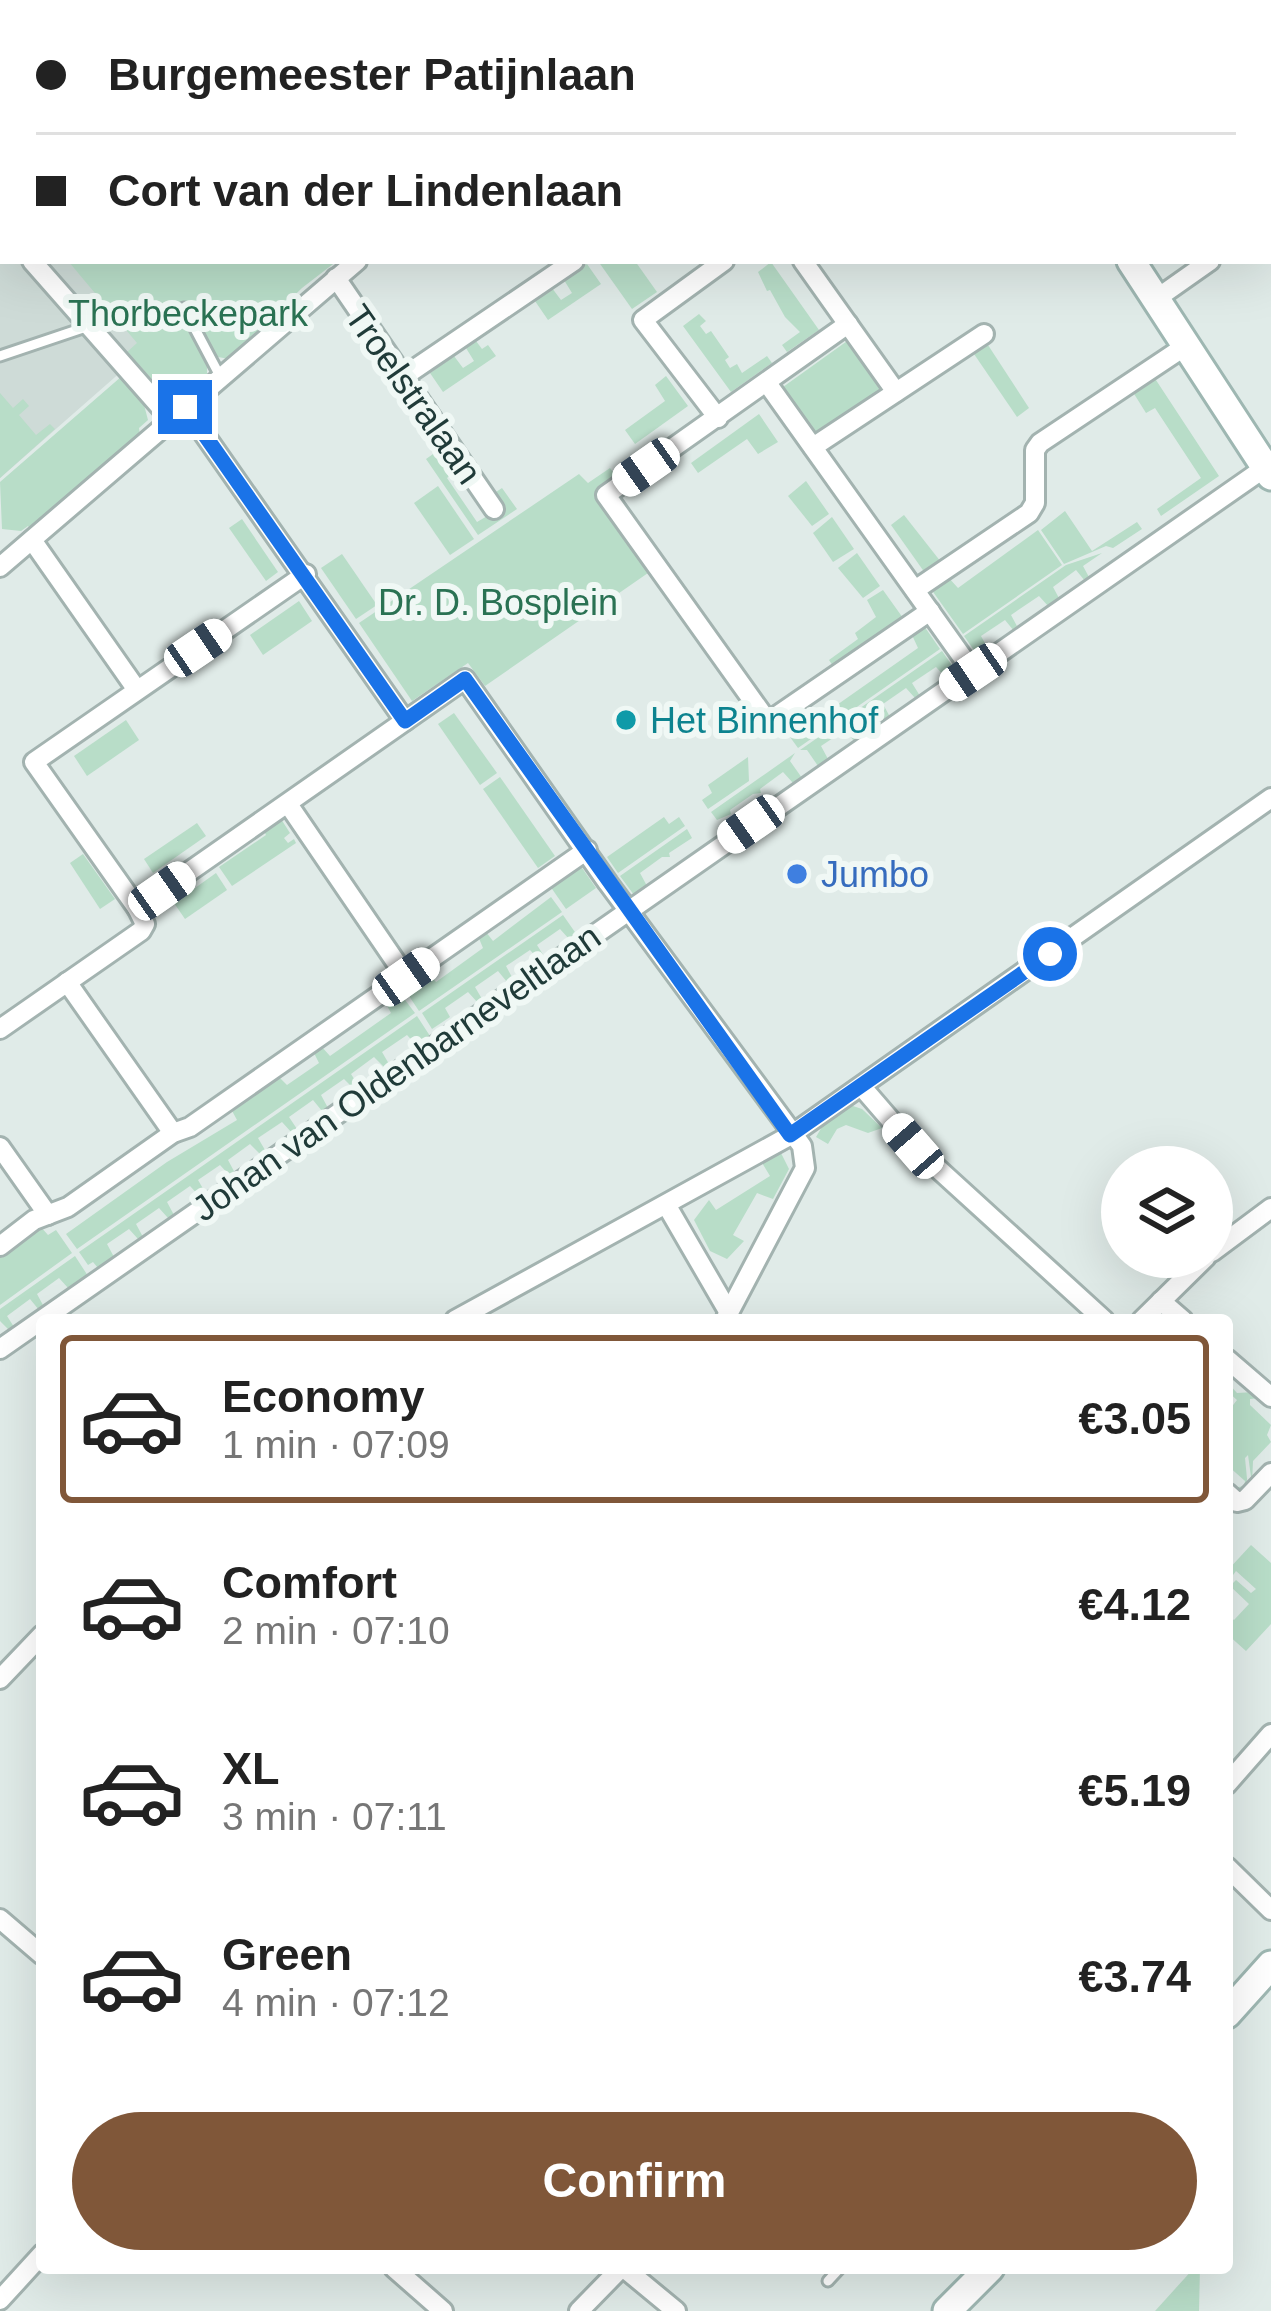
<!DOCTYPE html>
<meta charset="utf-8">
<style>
body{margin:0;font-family:Helvetica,sans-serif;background:#f6f6f6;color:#222;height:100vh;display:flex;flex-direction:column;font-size:45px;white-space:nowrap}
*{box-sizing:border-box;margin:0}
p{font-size:39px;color:#767676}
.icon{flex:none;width:66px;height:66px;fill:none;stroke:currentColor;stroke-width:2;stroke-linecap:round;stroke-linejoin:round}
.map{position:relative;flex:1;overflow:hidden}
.sheet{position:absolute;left:36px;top:1314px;width:1197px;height:960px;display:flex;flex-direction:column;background:#fff;border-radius:12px;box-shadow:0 12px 48px #0002}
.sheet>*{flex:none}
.banner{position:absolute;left:0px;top:0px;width:1272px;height:264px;box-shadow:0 12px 48px #0002;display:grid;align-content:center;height:264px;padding:0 36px;background:#fff}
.buttons{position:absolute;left:1101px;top:1146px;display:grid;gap:24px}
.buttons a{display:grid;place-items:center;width:132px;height:132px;border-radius:50%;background:#fff;box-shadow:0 12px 48px #0002;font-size:60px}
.end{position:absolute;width:54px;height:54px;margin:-27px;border:15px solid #1a73e8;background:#fff;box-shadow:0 0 0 6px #fff}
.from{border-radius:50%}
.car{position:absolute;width:36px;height:72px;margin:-36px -18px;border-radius:15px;box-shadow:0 0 9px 3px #0007;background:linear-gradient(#fff 24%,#345 0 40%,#fff 0 76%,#345 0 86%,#fff 0)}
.banner b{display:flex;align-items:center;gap:42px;height:114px;font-size:45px}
.banner b+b{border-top:3px solid #e0e0e0}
.banner i{width:30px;height:30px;background:#222}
ul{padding:21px 0 0;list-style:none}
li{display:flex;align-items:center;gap:36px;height:168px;margin:0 24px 18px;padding:0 12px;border:6px solid transparent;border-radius:12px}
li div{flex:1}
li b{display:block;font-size:45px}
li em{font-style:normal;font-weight:800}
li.current{border-color:#805739}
li>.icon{width:108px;height:108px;stroke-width:1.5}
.primary-button{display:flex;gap:24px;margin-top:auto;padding:24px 36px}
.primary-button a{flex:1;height:138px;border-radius:72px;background:#805739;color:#fff;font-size:48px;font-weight:800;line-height:138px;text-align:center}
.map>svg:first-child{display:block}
</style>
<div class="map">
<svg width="1271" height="2311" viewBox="0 0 1271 2311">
<rect width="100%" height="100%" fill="#e0ebe8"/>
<path fill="#cedbd7" d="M0,138L3,261H68L147,349L0,478Z"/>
<g fill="#b8ddc8">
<path d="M0,0H407L409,3H3V166Z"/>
<path d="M68,261H337L302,288L229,359L218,357L207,365V376L195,388L191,384L177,394L158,386L127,352L137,343Z"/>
<path d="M598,261H635L657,292L632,309Z"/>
<path d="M771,262L819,330L787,352L782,345L800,332L785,317L770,290L767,291L758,272Z"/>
<path d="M587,264L601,284L548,320L535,301L552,288L561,300L572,293L564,280Z"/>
<path d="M699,314L706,321L700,326L706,334L711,331L729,357L725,360L730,368L737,364L742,373L767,356L772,363L731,392L683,326Z"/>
<path d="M850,339L887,392L817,436L783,387Z"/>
<path d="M476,341L482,349L488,345L496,356L443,392L430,373L454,356L463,368L474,361L466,348Z"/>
<path d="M988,345L1029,408L1017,417L974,354Z"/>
<path d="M1152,374L1219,476L1161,516L1157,509L1201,478L1155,408L1146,413L1131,389Z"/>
<path d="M122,376L143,401L148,420L139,428L140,435L31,530L28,526L21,531L2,529L0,482Z"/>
<path d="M666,376L688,406L635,444L625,430L665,401L655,385Z"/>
<path d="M0,393L13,408L23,399L29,406L19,415L36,435L50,424L55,429L0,478Z"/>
<path d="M759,414L778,442L758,454L747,439L698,473L691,463Z"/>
<path d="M443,447L457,469L447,478L477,522L489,515L495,520L505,513L493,494L502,488L517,509L478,535L426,459Z"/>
<path d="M610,468L618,479L595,497L648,573L485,686L468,663L412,701L359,623L579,474L588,483Z"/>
<path d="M806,481L829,514L812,526L788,496Z"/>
<path d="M438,486L474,539L450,555L414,503Z"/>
<path d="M1065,511L1092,551L1137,522L1142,529L1113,548L1106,546L1064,564L1041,530Z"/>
<path d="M904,515L941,562L925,573L891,525Z"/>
<path d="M832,517L854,549L833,562L813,533Z"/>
<path d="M242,519L278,572L266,581L229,528Z"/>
<path d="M1038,530L1062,565L963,634L931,589L948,577L958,588Z"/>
<path d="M857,553L880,586L863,598L838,568Z"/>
<path d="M1102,553L1083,566L1090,579L1085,581L1076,570L1053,587L1060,600L1049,607L1039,596L1011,615L1018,628L1014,631L1005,620L981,636L988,649L978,656L964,636L1066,565Z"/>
<path d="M342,554L377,605L356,619L321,568Z"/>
<path d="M883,590L903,618L833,666L829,660L858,639L855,633L876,617L867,600Z"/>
<path d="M299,601L312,621L263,655L250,635Z"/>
<path d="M924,626L940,649L798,748L782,726L787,722L797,733L918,648L912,635Z"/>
<path d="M942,651L956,671L946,678L936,667L912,683L920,696L915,698L906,688L883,704L890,717L884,720L875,709L851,726L858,739L854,741L845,730L821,746L828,759L818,766L807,750H800Z"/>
<path d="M454,713L497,773L480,785L438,724Z"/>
<path d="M126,720L139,740L87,776L74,756Z"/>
<path d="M795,753L790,761L802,778L793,783L783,772L760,789L761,793L753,794L730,810L731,814L717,820L711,812Z"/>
<path d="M748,757L749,781L708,809L702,800L712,793L708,785Z"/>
<path d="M500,777L555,856L538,868L483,789Z"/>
<path d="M664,817L669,824L679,817L685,826L618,873L607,857Z"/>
<path d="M281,819L290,833L284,838L288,843L294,839L296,843L232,886L219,867L266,835L264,831Z"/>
<path d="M197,823L206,836L153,873L144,859Z"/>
<path d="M687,829L692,838L669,853L670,857H662L640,873L647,886L634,895L620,876Z"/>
<path d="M83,854L115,899L100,909L70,863Z"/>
<path d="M580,865L596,888L566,909L550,886Z"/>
<path d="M216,873L227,890L185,919L174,903Z"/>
<path d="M551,897L562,912L419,1011L407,993L424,982L421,976L428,973L436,982L483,948L478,936L486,932L493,941Z"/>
<path d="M563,915L577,935L569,939L560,929L537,945L544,956L540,961L530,950L506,966L513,979L507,982L498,971L475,987L482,999L478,1003L468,992L445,1008L450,1017L432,1029L422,1013Z"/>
<path d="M399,992L415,1013L77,1249L66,1234L167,1162L237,1120L231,1109L278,1076L287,1085L319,1063L313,1051L321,1046L330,1056L391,1013L385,1002Z"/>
<path d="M417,1016L430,1036L417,1046L407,1035L382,1052L389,1064L385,1068L374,1057L351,1074L358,1085L354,1089L344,1079L321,1095L328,1108L322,1111L313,1100L289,1117L297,1129L292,1133L282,1122L258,1138L265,1150L261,1155L250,1144L228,1160L235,1173L230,1176L220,1165L198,1180L205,1192L200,1197L190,1186L167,1202L174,1215L168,1218L159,1208L136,1224L143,1237L138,1239L129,1229L107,1244L114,1257L98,1268L93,1262L88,1265L79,1252Z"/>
<path d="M850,1105L862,1109L882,1128L868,1133L846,1125L837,1129L828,1144L816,1137L829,1115Z"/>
<path d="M780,1151L789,1169L773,1199L757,1193L733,1235L744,1241L727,1259L710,1251L694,1220L709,1200L716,1210L770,1176L761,1161Z"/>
<path d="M40,1226L48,1235L56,1230L72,1253L0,1305V1255Z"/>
<path d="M75,1256L88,1276L69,1289L59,1278L37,1294L44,1307L39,1310L30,1299L7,1316L14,1327L10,1331L0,1321V1309Z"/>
<path d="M1227,1373L1238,1377L1228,1383L1237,1393L1254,1392L1260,1398L1250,1399V1405L1271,1425L1267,1435L1271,1442L1253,1461L1252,1484L1248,1455L1245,1458L1248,1489L1243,1492L1233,1488L1244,1486L1245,1481L1227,1465V1413L1237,1400L1227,1391Z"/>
<path d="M1251,1545L1271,1563V1624L1246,1651L1227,1634V1615L1234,1620L1249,1604L1230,1586L1236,1580L1251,1593L1256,1589L1236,1571L1227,1583V1571Z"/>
<path d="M1194,2268H1200L1199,2311H1155Z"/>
</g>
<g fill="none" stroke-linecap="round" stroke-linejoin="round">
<defs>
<g id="lane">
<path d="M184,308L221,378"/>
<path d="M0,356L89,326"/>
<path d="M828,2281L840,2268"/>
</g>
<g id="street">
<path d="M431,0L443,3"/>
<path d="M676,3L679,0"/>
<path d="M1269,221L1271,220"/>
<path d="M0,224L3,228"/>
<path d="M32,261L171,419"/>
<path d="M803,261L896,392"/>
<path d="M336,278L494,509"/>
<path d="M1156,299L1210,261"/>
<path d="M848,324L606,495L768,722L930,611"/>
<path d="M403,377L574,261"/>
<path d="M767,383L973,672"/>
<path d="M185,407L405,721"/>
<path d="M718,418L643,320L724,261"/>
<path d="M813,447L984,334"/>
<path d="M32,540L137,690"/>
<path d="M0,567L357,261"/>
<path d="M915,590L1029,513L1035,503V450L1040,443L1187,345"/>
<path d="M288,804L406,977"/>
<path d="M137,908L34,762L306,574"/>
<path d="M67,982L173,1133"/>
<path d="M0,1029L141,931L145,924L137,908L465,679L608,883L802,1146L805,1168L725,1320"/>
<path d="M862,1087L913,1146L1104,1320"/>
<path d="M0,1147L48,1215"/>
<path d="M667,1206L728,1311"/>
<path d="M0,1246L34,1220L68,1207L173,1133L190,1127L587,850"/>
<path d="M1212,1252L1271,1208"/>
<path d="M1161,1301L1183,1320"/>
<path d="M455,1320L791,1135L1271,798"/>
<path d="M1142,1320L1206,1257"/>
<path d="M0,1349L1266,467"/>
<path d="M1227,1359L1271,1397"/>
<path d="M1227,1493L1237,1502L1245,1500L1271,1473"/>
<path d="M0,1679L42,1635"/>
<path d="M1227,1784L1271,1734"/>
<path d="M1227,1867L1271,1910"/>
<path d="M0,1919L42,1955"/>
<path d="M394,2268L443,2311"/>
<path d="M624,2268L676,2311"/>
<path d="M0,2300L42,2254"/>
<path d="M579,2311L621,2268"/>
</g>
<g id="secondary">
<path d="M963,0L965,3"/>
<path d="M1131,261L1271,476"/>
<path d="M1227,2014L1271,1965"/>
<path d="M947,2311L990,2268"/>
</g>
</defs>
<use href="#lane" stroke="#a3b3b0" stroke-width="15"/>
<use href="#street" stroke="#a3b3b0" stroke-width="24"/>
<use href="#secondary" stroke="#9eb7b2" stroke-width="33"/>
<use href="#lane" stroke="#fff" stroke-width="9"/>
<use href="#street" stroke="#fff" stroke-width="18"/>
<use href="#secondary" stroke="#fff" stroke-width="27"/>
</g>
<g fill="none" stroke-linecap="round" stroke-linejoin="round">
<path stroke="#1a73e8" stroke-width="15" d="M185,407L405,721L465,679L790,1135L1050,954"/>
</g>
<circle fill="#0f9aa8" stroke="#f0f8f5" stroke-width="4.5" cx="626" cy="720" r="12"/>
<circle fill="#3f7fe0" stroke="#f0f8f5" stroke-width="4.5" cx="797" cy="874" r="12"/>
<g text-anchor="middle" stroke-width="12" stroke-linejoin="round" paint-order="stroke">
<g font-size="36" fill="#2a7253" stroke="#f0f8f5">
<text x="188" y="326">Thorbeckepark</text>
<text x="498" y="615">Dr. D. Bosplein</text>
</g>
<g font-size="36" fill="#203b39" stroke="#f0f8f5">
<text transform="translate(414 394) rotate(55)" y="13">Troelstralaan</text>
<text transform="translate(396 1072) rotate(-35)" y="13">Johan van Oldenbarneveltlaan</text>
</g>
<g font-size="36" fill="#0d838f" stroke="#f0f8f5" text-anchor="start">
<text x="650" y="733">Het Binnenhof</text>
</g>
<g font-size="36" fill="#366cbe" stroke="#f0f8f5" text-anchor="start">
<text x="821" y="887">Jumbo</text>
</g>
</g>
</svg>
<div class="buttons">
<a><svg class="icon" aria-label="layers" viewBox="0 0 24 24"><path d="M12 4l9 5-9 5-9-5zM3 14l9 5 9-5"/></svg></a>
</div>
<i class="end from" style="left:1050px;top:954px"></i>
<i class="end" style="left:185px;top:407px"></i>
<i class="car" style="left:646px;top:467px;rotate:235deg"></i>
<i class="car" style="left:198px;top:648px;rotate:56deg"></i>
<i class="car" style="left:973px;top:672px;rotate:236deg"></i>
<i class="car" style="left:751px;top:824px;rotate:235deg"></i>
<i class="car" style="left:162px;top:891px;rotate:55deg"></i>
<i class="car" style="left:406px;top:977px;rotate:55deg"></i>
<i class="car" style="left:913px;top:1146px;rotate:319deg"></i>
<div class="banner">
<b><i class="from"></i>Burgemeester Patijnlaan</b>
<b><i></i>Cort van der Lindenlaan</b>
</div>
<section class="sheet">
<ul>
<li class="current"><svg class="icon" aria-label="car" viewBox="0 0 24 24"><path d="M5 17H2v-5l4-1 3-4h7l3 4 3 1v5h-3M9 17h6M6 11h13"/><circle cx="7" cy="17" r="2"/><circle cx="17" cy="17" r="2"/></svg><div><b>Economy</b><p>1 min · 07:09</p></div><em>€3.05</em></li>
<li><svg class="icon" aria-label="car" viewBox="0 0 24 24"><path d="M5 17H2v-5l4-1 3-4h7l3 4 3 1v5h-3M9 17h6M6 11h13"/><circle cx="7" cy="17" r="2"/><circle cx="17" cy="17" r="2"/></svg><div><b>Comfort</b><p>2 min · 07:10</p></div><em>€4.12</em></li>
<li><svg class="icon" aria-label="car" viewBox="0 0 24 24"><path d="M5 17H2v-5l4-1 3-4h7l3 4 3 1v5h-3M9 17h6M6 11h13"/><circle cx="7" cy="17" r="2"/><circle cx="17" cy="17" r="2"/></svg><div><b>XL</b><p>3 min · 07:11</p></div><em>€5.19</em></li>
<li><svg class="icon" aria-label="car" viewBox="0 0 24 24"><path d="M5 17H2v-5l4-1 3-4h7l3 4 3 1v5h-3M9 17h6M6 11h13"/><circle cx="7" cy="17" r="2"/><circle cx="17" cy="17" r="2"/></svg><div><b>Green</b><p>4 min · 07:12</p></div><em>€3.74</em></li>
</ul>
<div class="primary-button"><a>Confirm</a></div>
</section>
</div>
